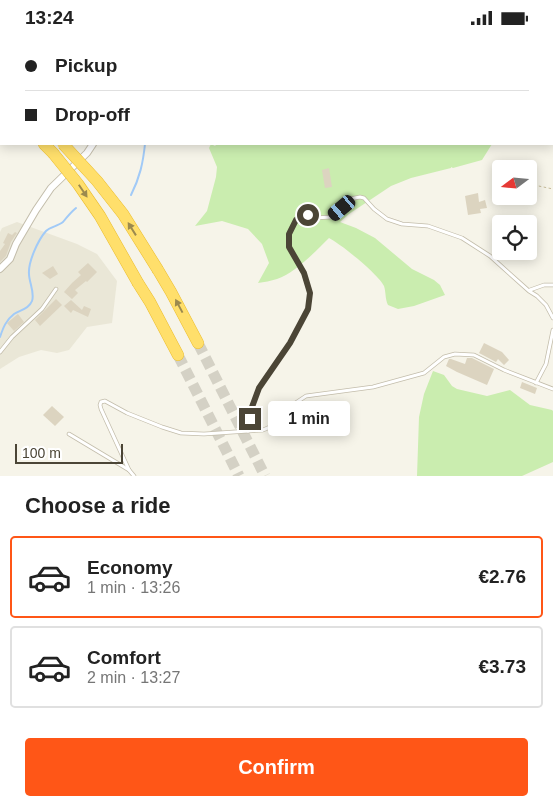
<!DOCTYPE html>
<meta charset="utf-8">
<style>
body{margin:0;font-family:Helvetica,sans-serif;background:#f2f2f2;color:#222;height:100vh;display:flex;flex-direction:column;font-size:19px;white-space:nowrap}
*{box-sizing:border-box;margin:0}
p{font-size:16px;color:#767676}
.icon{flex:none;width:28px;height:28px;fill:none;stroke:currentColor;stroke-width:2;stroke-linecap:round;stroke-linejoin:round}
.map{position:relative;height:441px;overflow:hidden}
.panel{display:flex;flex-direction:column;background:#fff;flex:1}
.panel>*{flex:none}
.guide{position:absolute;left:0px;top:0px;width:554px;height:110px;box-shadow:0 2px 12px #0003;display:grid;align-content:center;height:110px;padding:0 25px;background:#fff}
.needle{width:32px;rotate:254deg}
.controls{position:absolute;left:492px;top:125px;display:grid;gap:10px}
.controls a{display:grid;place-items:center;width:45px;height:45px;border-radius:5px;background:#fff;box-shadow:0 2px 12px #0003;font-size:25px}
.scale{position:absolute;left:15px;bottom:12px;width:108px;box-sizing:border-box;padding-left:5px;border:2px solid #4b4536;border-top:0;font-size:14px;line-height:18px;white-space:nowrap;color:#4b4536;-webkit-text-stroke:4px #fff;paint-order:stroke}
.end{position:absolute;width:22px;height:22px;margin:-11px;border:6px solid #4b4536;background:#fff;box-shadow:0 0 0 2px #fff}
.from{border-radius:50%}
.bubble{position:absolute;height:35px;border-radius:5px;background:#fff;box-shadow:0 2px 12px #0003;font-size:16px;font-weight:600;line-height:35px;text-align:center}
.car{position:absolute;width:15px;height:30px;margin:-15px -8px;border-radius:6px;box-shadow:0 0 4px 1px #0007;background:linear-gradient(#222 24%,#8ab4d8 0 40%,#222 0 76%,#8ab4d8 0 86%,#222 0)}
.guide b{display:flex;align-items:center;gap:18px;height:48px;font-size:19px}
.guide b+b{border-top:1px solid #e0e0e0}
.guide i{width:12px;height:12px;background:#222}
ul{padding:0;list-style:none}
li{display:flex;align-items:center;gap:15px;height:82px;margin:0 10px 8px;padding:0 15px;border:2px solid #e0e0e0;border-radius:5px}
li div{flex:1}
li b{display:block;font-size:19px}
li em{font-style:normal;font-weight:600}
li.on{border-color:#ff5617}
li>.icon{width:45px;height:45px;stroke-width:1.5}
h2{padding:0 25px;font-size:22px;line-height:60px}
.button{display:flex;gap:10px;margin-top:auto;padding:10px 25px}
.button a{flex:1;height:58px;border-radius:5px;background:#ff5617;color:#fff;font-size:20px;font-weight:600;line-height:58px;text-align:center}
.status{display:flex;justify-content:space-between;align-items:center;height:35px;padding:0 25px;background:#fff;direction:ltr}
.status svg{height:14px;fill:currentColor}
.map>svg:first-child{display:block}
</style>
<div class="status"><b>13:24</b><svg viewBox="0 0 49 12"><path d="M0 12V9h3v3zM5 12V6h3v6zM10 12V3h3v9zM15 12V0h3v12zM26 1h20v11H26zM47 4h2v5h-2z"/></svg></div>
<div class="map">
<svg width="553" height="441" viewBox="0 0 553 441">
<rect width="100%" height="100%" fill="#f6f4e9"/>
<path fill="#eae7d7" d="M17,187L77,209L97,219L117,246L112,288L87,292L69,315L57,318L41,315L19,322L0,334V197L2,193Z"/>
<g fill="#caedaf">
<path d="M172,0H553V91L552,1H172Z"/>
<path d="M211,109L215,111L217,109H492L482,125L453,133L451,132V133L411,143L391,151L349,179L340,187L356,193L375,203L412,234L434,245L440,250L445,260L414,271L398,274L388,270C385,264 386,257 384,251C379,240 341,209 329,203C316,216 295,238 277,244C271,246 264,247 258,248L269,228L262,209L248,194L222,186L195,191L207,176L216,142L217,132L209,113Z"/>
<path d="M433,336L444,340L452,351L457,354L487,361L510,355L530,370L552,375L553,376V427L522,441H417L419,382L424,359Z"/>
</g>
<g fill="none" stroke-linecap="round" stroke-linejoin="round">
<g stroke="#a1caf7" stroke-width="2">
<path d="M103,1L104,0"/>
<path d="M131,160C140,142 143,128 145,109"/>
<path d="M0,302C3,293 6,285 14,279C20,275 29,274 32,266C35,258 29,247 29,239C28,227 38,205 46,196C50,192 58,191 63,187C67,182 71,177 76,173"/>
</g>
</g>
<g fill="#dcd4c0">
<path d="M329,133L332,152L325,153L322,135Z"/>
<path d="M478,158L479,167L485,165L487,173L480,174L481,178L468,180L465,161Z"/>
<path d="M15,197L17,198L11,207L6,221L0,227V216L5,209L3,208L8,198L12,200Z"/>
<path d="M88,228L97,237L87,247L86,246L75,255L78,258L72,264L64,257L72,248L81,240L78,237Z"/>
<path d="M53,231L58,239L50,244L42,238Z"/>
<path d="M56,264L62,270L40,291L35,285Z"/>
<path d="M71,265L82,275L84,271L91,274L88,282L73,275L71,278L64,271Z"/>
<path d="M18,279L24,287L14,296L7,288Z"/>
<path d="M484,308L502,317L509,325L504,330L498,324L496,327L479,318Z"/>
<path d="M467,323H472L494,334L487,350L457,337L446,331L449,324H451L465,329Z"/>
<path d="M522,347L537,353L535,359L520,353Z"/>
<path d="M52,371L64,382L55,391L43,380Z"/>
</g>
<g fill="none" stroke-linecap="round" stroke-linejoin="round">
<g stroke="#d4d1c5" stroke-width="11" stroke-dasharray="11 5.5" stroke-linecap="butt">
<path d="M198,308L265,441"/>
<path d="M178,320L239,441"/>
</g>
<defs>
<g id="lane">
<path d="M530,255L544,250H553"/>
<path d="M0,317L12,302L42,274L56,254"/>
<path d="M536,348L546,329L553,295"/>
<path d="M248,396L252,371L259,353L290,308L308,274L310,258L304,239L289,212V199L296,185L303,180L308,181L314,183L331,182L350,164L360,162L364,163L374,174L387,184L402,189L428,191L462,203L490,221L529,256L537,261L546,270L553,283"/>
<path d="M69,399L129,435L134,441"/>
<path d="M129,435L101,374L100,370L101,367L105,366L127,378L162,392L181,398L204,399L263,395L270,392L281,383L294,369L306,361L373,352L424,338L444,322L455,319L474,320L504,335L553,354"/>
</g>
<g id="street">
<path d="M27,1L29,0"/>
<path d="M65,1V0"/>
<path d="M0,21L1,20"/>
<path d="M0,234L10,224L16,209L36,175L51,153L87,118L93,109"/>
</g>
<g id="highway">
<path d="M0,53L1,54"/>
<path d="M0,68L1,69"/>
<path d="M44,109L53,118"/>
<path d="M158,235L171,257L198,308"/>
<path d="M138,248L150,267L178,320"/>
</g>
</defs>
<use href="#lane" stroke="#c3bdab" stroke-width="4.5"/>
<use href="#street" stroke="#c3bdab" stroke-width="8"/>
<use href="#highway" stroke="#ecbd2d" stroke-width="12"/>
<g stroke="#c6bc9a" stroke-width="1" stroke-dasharray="2.5 2.5" stroke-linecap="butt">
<path d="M529,149L553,154"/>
<path d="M498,151H501"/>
</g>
<use href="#lane" stroke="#fff" stroke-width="3"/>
<use href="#street" stroke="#fff" stroke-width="6"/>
<use href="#highway" stroke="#ffdf6b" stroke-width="11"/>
<defs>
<g id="highway-bridge">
<path d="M63,109L97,146L123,179L158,235"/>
<path d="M53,118L78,149L100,181L138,248"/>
</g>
</defs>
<use href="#highway-bridge" stroke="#ecbd2d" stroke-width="12" stroke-linecap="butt"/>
<use href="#highway-bridge" stroke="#ffdf6b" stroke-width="11"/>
</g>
<defs><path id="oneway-solid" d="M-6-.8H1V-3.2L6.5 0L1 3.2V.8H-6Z" transform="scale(1.25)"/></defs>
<g fill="#9c8a4e">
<use href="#oneway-solid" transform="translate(83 156) rotate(56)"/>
<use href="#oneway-solid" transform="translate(132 194) rotate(-122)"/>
<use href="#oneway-solid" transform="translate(179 271) rotate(-118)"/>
</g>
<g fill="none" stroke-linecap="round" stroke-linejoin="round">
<path stroke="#4b4536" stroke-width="6" d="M250,384L252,372L259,353L290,308L308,274L310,258L304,238L289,212V199L296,185L303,180H308"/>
</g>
</svg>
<div class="controls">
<a><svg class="needle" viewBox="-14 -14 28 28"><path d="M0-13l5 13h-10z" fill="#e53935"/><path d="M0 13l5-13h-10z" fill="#767676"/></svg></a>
<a><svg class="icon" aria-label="locate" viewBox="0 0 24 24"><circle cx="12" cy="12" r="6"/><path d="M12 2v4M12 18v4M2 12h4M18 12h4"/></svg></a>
</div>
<div class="scale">100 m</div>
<i class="end from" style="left:308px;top:180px"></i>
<i class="end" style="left:250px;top:384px"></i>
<div class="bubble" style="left:268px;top:366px;width:82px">1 min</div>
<i class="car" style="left:342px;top:173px;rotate:230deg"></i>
<div class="guide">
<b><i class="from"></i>Pickup</b>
<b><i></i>Drop-off</b>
</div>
</div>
<section class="panel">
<h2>Choose a ride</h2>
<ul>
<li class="on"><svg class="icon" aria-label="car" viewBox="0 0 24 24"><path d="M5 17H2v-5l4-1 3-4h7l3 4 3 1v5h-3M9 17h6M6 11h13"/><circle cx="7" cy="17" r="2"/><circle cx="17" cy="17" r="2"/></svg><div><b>Economy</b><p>1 min · 13:26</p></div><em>€2.76</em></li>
<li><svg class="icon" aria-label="car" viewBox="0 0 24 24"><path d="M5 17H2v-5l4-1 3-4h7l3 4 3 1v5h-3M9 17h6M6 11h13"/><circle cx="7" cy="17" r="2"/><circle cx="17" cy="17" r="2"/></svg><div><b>Comfort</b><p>2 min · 13:27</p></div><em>€3.73</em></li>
</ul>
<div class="button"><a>Confirm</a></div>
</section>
